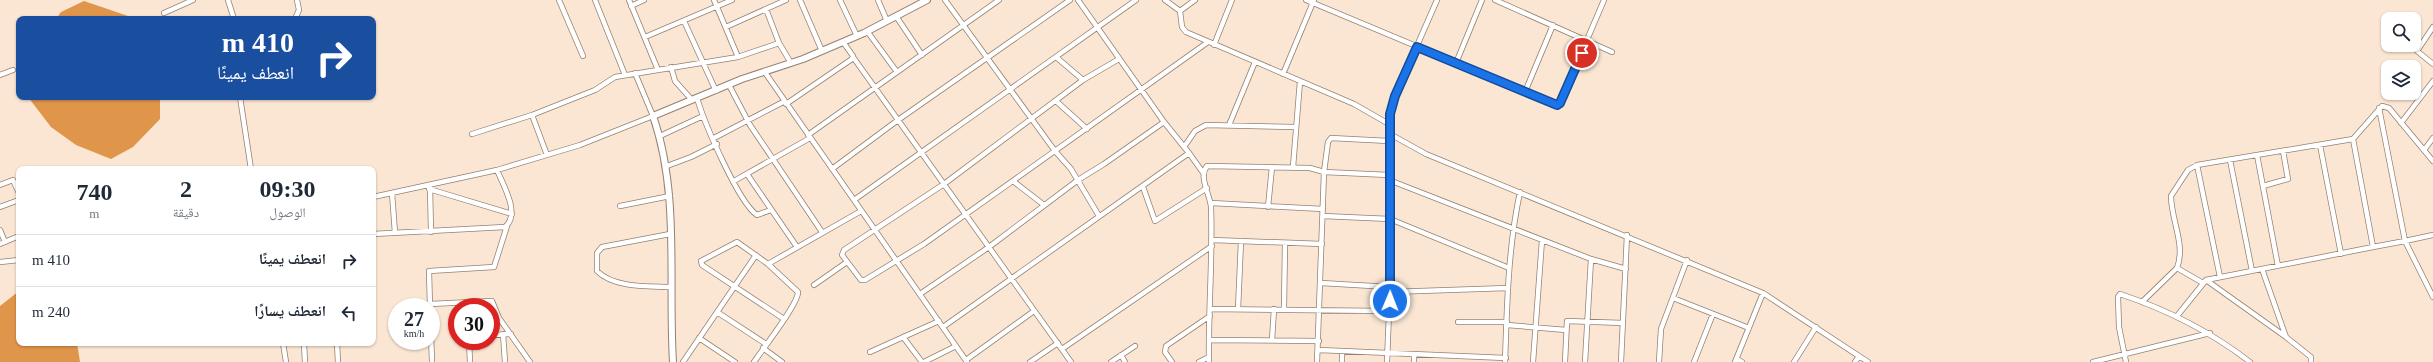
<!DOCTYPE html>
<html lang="ar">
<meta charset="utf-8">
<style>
:root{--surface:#fff;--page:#f6f6f7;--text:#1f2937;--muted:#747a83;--line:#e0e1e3}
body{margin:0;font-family:"Times New Roman","Noto Naskh Arabic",serif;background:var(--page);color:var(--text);direction:rtl;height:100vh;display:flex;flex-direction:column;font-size:15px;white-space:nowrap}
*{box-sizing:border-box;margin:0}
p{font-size:13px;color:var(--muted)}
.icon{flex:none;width:22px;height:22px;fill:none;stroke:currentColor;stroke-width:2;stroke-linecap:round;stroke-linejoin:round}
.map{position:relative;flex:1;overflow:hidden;direction:ltr}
.side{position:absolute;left:16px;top:166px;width:360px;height:180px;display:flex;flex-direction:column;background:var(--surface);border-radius:8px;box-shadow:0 1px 3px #0004;direction:rtl}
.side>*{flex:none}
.guide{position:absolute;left:16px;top:16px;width:360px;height:84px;border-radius:8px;box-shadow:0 1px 3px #0004;direction:rtl;background:#1a4fa0;color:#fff;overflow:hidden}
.buttons{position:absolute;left:2381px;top:12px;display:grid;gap:8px}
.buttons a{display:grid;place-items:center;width:40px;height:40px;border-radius:8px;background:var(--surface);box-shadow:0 1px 3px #0004;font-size:20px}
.speed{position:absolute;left:388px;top:298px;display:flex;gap:8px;font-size:20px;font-weight:700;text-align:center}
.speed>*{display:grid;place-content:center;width:52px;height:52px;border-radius:50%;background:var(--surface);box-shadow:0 1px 3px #0004;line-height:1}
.speed small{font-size:10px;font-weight:400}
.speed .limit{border:6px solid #d22;background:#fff;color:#111}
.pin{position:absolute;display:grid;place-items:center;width:34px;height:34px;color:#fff;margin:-17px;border:2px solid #fff;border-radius:50%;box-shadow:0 1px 4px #0007}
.me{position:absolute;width:44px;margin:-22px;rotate:1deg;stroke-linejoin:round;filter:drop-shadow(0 0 3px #0008)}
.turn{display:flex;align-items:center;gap:14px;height:84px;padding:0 16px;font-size:18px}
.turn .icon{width:52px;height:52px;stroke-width:2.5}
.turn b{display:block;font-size:28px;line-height:34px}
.eta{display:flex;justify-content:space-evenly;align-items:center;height:68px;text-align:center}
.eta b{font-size:24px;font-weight:700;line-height:28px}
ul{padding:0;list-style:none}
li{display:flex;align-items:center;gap:12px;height:52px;padding:0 16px;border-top:1px solid var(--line)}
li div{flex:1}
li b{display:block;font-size:15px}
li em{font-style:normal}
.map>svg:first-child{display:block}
.water{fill:#df954a}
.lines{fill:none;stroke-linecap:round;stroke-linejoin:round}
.street-casing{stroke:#948171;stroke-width:6}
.secondary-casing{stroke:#948171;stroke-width:8}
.street{stroke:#fff;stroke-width:4.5}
.secondary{stroke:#fff;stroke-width:6}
.route-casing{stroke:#114b97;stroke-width:10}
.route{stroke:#1a73e8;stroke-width:7}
</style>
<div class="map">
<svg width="2433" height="362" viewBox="0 0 2433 362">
<rect width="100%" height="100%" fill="#fae6d3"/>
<path class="water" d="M84 1 128 16 131 19H56L61 12Z
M28 97H160V119L133 147 111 159 76 145 51 127Z
M19 291V343H77L80 362H0V306Z"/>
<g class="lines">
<g class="street-casing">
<path id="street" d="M228 0 234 19
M559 0 583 56
M595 0 625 75
M629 0 658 70
M714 0 738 57
M800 0 822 51
M840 0 857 36
M878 0 887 21
M945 0 1055 151 1071 169 1099 216
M1078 0 1164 122 1189 153
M1165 0 1180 11 1182 27 1186 32 1354 104 1389 124
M1306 0 1557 105 1560 103 1604 0
M1495 0 1612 52
M631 6 644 0
M766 9 779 43 791 63
M1180 11 1195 0
M164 13 193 0
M896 16 922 55
M295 19 299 10 297 0
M684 21 716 91
M726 27 786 0
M2433 27 2417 51 2433 64
M867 31 897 72
M645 37 732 0
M1214 45 1232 0
M853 57 1071 362
M1056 57 1083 80
M1119 59 1083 80 944 184 844 250 842 255 861 280H865L924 244 1208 42
M1456 63 1482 0
M671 67 675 81 692 100
M764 71 967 362
M1283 74 1314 0
M0 75 13 70
M729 85 750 125 822 232
M1525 92 1553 25
M240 97 251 169
M697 98C704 122 738 202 757 215L771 210
M1056 101 1087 129
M786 104 852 59 853 56 843 42
M532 115 547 155
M2401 123 2433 81
M1229 125 1255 62
M472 134 532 115 595 90 615 77 738 57 779 43
M1390 134 1426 154 1763 293 1868 362
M808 135 999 0
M660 136 703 116
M714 138 785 101
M2353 139 2373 247 2405 241 2379 108
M2320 145 2341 254
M1184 147 1195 131 1206 125 1295 127
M2424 150 2433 138
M2257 155 2278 266
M2230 160 2252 271
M2197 165 2220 277
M667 166 691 157 717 144
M1293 167 1300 81
M832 169 898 120 1070 0
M747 174 797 247
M1389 180 1591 259 1626 269
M734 181 810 138
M1013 181 1044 205
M0 185 13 180 19 193
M2263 186 2288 179 2283 151
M1143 187 1155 221 1207 188
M430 188 431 232
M429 189 512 214
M392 193 395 233
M373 197 497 170 580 145 653 116 635 73
M854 200 1136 0
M1211 203 1323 209
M620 206 670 196
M0 207 19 200
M1268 207 1272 167
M1323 216 1390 219 1509 268
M0 230 5 242
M373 234 505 227C521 214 503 185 497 170
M670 234 602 247 597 253V271C614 288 647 286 670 287
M2433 235 2405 241 2433 297
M1212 240 1322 244
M0 244 19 236
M0 262 19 260
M768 264 861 211
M2177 268 2203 283
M2206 280 2286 337 2262 269
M1321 283 1390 287
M814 285 847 262
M1390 292 1508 288
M920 294 989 247 1078 180 1104 164 1164 122
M1673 298 1749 328
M2142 302 2177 268C2186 245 2171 220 2171 196L2188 170 2197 165 2353 139 2382 106 2389 108 2433 161
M430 304 492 301 499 318 530 362
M430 307 429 271 494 267 507 226
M1210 309 1389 311
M1238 309 1241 241
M1284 309 1285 243
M717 312 766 344
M2177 316 2206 280 2373 247
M1458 322H1507
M1507 325 1566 330
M943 327 1189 153 1204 174
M431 333 432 362
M503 334 505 362
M491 335 511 334
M903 337 922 362
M2286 337 2311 357V362
M699 338 735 362
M1209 340 1319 341
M1272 340 1274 309
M469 341 470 362
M283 343 286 362
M304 343 305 362
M337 343 338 362
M763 348 782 362
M1062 349 1212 246
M1319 350 1506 358
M870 352 939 321
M1121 355 1125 362
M1737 359 1742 362
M966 360 1034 311
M683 362 756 255
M754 362C762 350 799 303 798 292L768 264 737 242 701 261 702 265 784 319
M924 362 956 346
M1030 362 1058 343
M1111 362 1135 346
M1172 362 1165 352 1166 346 1210 316
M1199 362 1209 357
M1209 362C1208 310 1213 259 1211 207 1210 194 1198 177 1207 166L1310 168 1324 172 1389 175
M1317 362 1324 172 1328 142 1331 138 1389 141
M1342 362V351
M1387 362 1390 287V114L1395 96 1437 0
M1414 362V354
M1505 362C1507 305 1508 248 1520 192
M1533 362 1542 240
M1565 362 1567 321 1623 323
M1585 362 1591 259
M1621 362 1627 235
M1659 362 1661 329 1687 260
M1694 362 1713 314
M1735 362 1763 293
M1794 362 1816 327
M1855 362 1859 356
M2093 362 2210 333
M2126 362 2119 327 2118 297 2120 294C2168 310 2210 331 2250 362"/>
</g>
<g class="secondary-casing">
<path id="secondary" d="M673 362C668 280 680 194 653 116L742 79 803 59 864 33 927 0"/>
</g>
<use href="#street" class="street"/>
<use href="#secondary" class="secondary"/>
</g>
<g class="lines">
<g class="route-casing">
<path id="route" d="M1390 301V114L1395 96 1417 47 1557 105 1560 103 1582 53"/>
</g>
<use href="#route" class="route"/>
</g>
</svg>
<div class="buttons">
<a><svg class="icon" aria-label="search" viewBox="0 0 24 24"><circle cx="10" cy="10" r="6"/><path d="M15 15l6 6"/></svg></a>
<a><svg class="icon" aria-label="layers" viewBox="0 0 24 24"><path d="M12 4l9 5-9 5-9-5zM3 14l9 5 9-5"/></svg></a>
</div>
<div class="speed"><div>27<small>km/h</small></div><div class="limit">30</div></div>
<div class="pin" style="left:1582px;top:53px;background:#d93025"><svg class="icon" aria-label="arrive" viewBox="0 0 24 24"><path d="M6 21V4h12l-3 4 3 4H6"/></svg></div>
<svg class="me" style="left:1390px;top:301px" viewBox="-20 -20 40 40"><circle r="17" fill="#1a73e8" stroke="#fff" stroke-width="3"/><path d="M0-11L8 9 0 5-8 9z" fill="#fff"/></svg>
<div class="guide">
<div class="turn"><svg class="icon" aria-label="right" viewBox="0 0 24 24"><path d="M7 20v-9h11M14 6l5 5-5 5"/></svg><div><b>410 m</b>انعطف يمينًا</div></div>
</div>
<section class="side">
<div class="eta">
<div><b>09:30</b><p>الوصول</p></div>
<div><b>2</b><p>دقيقة</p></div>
<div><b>740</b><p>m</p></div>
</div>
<ul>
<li><svg class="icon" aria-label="right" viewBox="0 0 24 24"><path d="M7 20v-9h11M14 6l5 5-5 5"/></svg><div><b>انعطف يمينًا</b></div><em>410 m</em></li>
<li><svg class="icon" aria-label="left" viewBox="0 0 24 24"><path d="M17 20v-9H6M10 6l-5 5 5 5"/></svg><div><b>انعطف يسارًا</b></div><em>240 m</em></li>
</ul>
</section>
</div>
